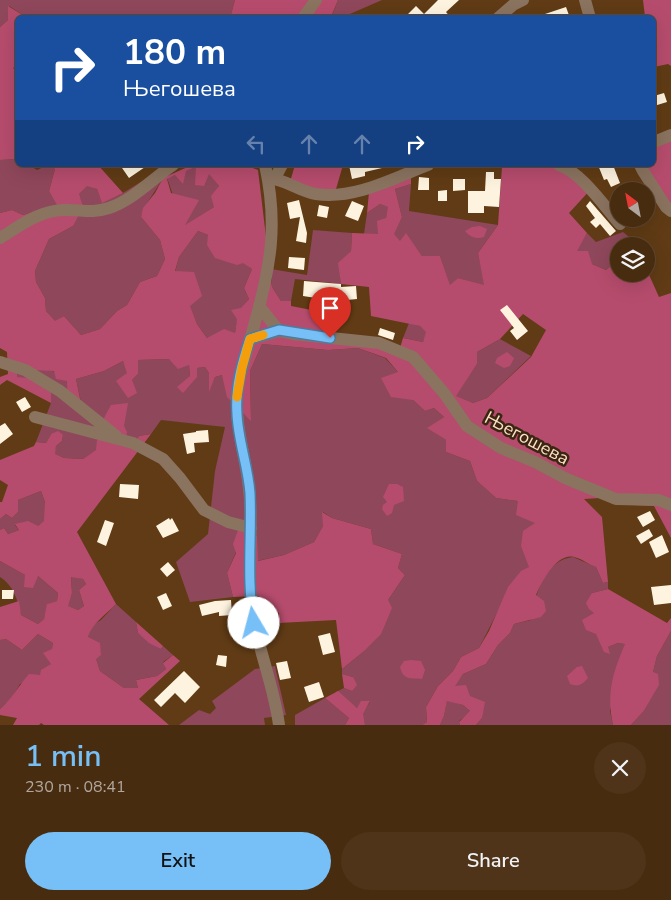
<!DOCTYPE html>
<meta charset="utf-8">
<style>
:root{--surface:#482c10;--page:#4f3419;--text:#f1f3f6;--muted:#b1a79f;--line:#604830;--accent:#77bff7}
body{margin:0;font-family:"Nunito Sans",sans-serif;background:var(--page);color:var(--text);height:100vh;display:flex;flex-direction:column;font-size:19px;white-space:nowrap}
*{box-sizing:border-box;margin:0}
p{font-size:16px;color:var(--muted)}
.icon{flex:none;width:28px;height:28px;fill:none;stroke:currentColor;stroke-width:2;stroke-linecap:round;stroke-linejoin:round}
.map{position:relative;height:725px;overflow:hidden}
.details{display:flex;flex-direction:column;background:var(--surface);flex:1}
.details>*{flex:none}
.top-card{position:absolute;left:15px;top:15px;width:641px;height:152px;border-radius:8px;box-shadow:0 5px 20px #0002,0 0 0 1px var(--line);background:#1a4fa0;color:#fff;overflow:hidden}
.needle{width:32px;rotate:328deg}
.tools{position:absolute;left:610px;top:182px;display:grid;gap:10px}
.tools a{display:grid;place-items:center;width:45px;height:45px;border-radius:50%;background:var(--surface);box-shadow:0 5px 20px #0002,0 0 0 1px var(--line);font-size:25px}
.pin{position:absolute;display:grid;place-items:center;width:42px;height:42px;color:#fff;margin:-51px -21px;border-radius:50% 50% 50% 0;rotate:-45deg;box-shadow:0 0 5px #0007}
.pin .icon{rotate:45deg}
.me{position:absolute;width:55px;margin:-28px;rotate:352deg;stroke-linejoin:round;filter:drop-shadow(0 0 4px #0008)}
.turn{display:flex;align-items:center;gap:18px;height:105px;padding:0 25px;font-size:22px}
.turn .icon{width:65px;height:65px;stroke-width:2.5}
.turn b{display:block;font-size:35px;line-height:42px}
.lanes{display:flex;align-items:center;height:48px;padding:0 25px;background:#0003;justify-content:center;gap:25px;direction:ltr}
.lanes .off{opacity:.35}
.round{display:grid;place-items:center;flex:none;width:52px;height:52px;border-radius:26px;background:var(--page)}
.summary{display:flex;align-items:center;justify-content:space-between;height:85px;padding:0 25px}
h1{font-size:30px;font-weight:600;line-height:38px;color:var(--accent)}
.primary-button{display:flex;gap:10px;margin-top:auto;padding:10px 25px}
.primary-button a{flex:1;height:58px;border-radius:30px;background:var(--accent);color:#111;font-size:20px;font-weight:600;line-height:58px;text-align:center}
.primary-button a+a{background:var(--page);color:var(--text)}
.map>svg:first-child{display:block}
.green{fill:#8f475b}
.forest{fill:#b64c6d;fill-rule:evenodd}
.building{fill:#fdf3df}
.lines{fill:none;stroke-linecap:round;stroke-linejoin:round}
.minor{stroke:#8a735f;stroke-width:12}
.route-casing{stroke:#4d7ca1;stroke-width:12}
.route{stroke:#77bff7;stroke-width:9}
.slow{stroke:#f59e0b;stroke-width:9}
.labels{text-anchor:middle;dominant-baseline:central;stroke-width:5;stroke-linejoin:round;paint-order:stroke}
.street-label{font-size:18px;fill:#fee1c8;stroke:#3b2611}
</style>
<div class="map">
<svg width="671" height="725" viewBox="0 0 671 725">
<rect width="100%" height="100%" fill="#603b15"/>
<path class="green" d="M0 0H235L230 18 26 17 9 6 8 20 0 27Z
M338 0H382L343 17 331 18Z
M17 159 18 165H29L37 170 48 165 55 169 49 191 58 205 23 215 12 210 0 213V160Z
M196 167 209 173 219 186 214 207 184 226 167 178Z
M152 175 163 178C156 191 145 203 141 217L160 240 165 259 157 276 140 282 127 305 117 311 100 329 81 335 64 316 55 322 46 311 45 298 36 282 35 271 49 239 73 226 79 194 87 185 97 189 102 202 123 193Z
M411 184 409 211 498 225 478 253 485 286 458 278 450 286 440 256H422L406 234 400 242 393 234 402 217 395 189Z
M380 204 389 207 386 218 378 234H364L367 213Z
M313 230 352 233 351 251 339 263 341 284 295 279 291 301H281L272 287 271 269 307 275Z
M198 231 208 235 252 269 244 288 249 299C239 310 237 319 235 333L207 338 197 324 175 272 179 257Z
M623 232 634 241 636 246H619V259L606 270 592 264 576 251 587 233 596 242Z
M409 323 420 326 427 332 423 342 403 338Z
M500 339 531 356 487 398 473 403 455 396 477 364V352Z
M262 344 328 350 358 348 385 358 398 372 413 400 425 411 434 408 444 417 428 428 446 440V452L470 461 477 481 496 498 518 501 536 523 529 567 498 611 479 648 461 657 453 671 438 686 426 707 427 722 422 725H365L362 714 370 702 357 708 336 692 344 688 352 691 353 677 342 674V669L363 652 388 600 405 575 398 568 402 554 373 544 371 529 332 518 323 512V526L314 542 284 555 257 561V536L236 552 227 573 233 597 190 602 176 562 208 534 215 471 225 427 161 420 151 434 139 436 137 441 97 450 83 459 64 458 54 454 56 446 62 441 63 435 51 434 46 443 36 442 51 403V389L17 377V367C28 369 40 368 52 371 65 373 74 392 81 402L76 379 104 371 123 361 132 380 138 374V360L169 359 189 365 190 376 183 393 196 368 205 367 209 373V390L215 377 222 375 251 420 250 371Z
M41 491 45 502V521L38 526 15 525 19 530 8 534 4 528 0 530V519L6 514 12 518 18 512V500Z
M573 557 596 567 603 583 608 582V589L592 593 596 634 608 647 618 643 626 644 610 711 613 725H476L482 718 470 696 454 686 463 674 486 664 498 645 510 633 514 624 531 620C535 596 544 560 573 557Z
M0 561 25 575 38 576 58 593 57 601 48 604 44 619 38 624 21 615C18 600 13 585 0 577Z
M71 576 83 579 86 584 79 590 84 606 78 610 67 606 72 593Z
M116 604 136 622 138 633 161 649 163 646 173 655 163 662 166 669 157 676 136 680 138 688H124L100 671 88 637 91 626 101 620Z
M671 631V725H631L643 712 657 656Z
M38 634 53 643 51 664 40 675 20 684 12 698 0 709V640L6 639 22 650Z
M275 666 286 715 264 718 265 725H179L199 710 210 714 216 708 212 701 255 669Z
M325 698 349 718 345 725H295V715Z
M447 700 463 705 471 712 459 721 460 725H440L444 716Z"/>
<path class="forest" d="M235 0H338L331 17 230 18Z
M643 0H671V66L668 64 654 67V18L645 17Z
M8 6 26 17 18 18 17 66 13 68 18 73 17 159 0 160V27L8 20Z
M671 132V209L638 165H654V139Z
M48 165H98L123 193 102 203 97 189 87 186 79 194 83 207 73 226 49 239 35 271 36 282 45 298 46 311 55 321 64 316 81 335 100 329 117 311 127 305 140 282 157 276 165 259 160 240 141 217 143 208 155 193 163 178 192 165H245L258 170 272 287 281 301H291V306L322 312 324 333 400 348 403 338 423 342 426 332 420 326 371 316 369 287 341 284 338 263 351 251 352 233 378 234 377 221 386 218 388 207 380 204 367 213 369 192 411 176V184L395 189 402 217 394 234 400 241 406 233 422 256H440L450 285 458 278 484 285 478 253 498 225 502 167 506 165H565L592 188 569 213 587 233 577 251H588L592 264 606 270 619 259V274H646V268L659 297 671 293V538L654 506 613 504 600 498 584 499 602 517 608 582 603 583 596 567C589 565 581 558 574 557 556 553 542 582 536 595L544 601 546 611 541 617 514 624 510 633 498 645 486 664 463 674 455 686 466 685 470 696 485 702 482 718 476 725H460L459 722 470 711 463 705 447 701 444 716 440 725H422L427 722 426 707 438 686 453 671 461 657 479 648 489 631 508 587 521 571 529 567 521 546 523 531 535 523 516 515 518 501 496 498 477 481 470 461 446 452V440L427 428 444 417 434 408 425 411 413 400 391 397 381 378 398 372 386 358 358 348 328 350 262 344 250 371 251 421 227 397 222 375 215 377 209 392V373L205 367 197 368V377L183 393 177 387 190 376 189 365 178 369 169 359 138 360V374L132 380 137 393 128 398 116 381 127 373 123 361 104 371 76 379 81 403 68 400 67 381 56 379 54 371 30 370 17 367V377L29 378 51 389V403L7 380 0 385V377L8 374 7 352 0 348V213L12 210 23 215 57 205 49 191 55 169ZM196 167 195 185 204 186 209 174 219 186 211 196 214 207 185 225 199 200 171 193 167 179 175 175 183 184 186 171ZM198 231 208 235 207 245 215 258 237 265 243 263 252 269 244 288 249 299 241 308 231 310 237 319 235 333 224 329 207 338 197 324 190 306 202 296 194 272 175 271 179 257ZM523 314 546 330 531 357 487 398 473 403 456 396 477 364V352L500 339Z
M295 165H343L336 189 317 192 290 182Z
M480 226 487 229 484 237C476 239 471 238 465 231L472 227Z
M507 352 514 358 510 366 504 368 495 363 497 358Z
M128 403 124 426 127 432 126 437 136 441 139 436 151 434 77 532 116 604C106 615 92 623 88 637L100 643 101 655 96 659 100 671 124 688H138L136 680 157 676 166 669 163 663 173 655 180 661 139 699 169 725H44L41 723 39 725H13L17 718 0 715V709C12 699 19 685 29 674L40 675 41 670 51 664 43 653 52 649 53 643 38 634 22 650 6 639 0 640V607L19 601 21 615 38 624 44 619 47 604 57 601 58 593 38 576 33 588 24 587 25 575 0 561V530L4 528 8 534 19 530 15 524 28 521 38 526 44 521 45 502 41 491 18 500V512L12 518 6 514 0 519V502H2L8 485 0 480V460L34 446 36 442 46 443 51 434 58 431 63 435 62 441 56 446 55 454 64 458 83 459 96 450 97 440H109L104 418 111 405ZM71 577 83 579 86 584 79 590 84 606 78 610 68 606 72 593Z
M389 484H397L403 487 404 501 394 505 392 513 387 516 382 509 383 505 387 502 383 497Z
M322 512 332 518 371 529 373 544 402 554 398 568 405 575 388 600 392 608 381 634 363 652 342 669 336 620 278 623 279 613 264 607 259 596 233 597 227 573 236 553 233 544 238 530 257 536 258 561 284 555 314 542 323 526Z
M608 589 667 623 671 618V631L657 656 653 672 658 674 659 685 643 712 631 725H613C606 693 613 672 625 644L618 643 608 647 610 654 604 652 596 634 586 630 582 620 594 613 589 609 586 603 592 593Z
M136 622 163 646 161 649 149 643 138 633Z
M411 660 421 661 425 670 422 679C410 678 403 680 400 667L404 661Z
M582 666 588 678C582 685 578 687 570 684L567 676 577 667Z
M342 674 353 677 357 685 352 691 344 688Z
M338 691 357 708 361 701H370L363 714 365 725H345L349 718 325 698Z"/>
<path class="building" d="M438 0H459L446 12 451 18H404L416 6 424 14Z
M566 7 570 18H539V16Z
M664 93 667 102 654 106V96Z
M120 165H148L129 178Z
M349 165H381L382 168 365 172V176L352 179Z
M598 165H613L620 183 611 187 607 179 604 180Z
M486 172H494V179H501L499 207 484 206V213H468V191H485Z
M419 177 429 178V190H418Z
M453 179H465V190L453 191Z
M447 190V201H438V191Z
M299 200 307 233 306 243 296 241 300 217 290 219 287 203Z
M352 201 364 206 358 221 345 216Z
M590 201 616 231 610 236 600 224 596 228 590 222 595 218 586 206Z
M319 205 329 207 327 218 317 216Z
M289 257 305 258 304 270 288 268Z
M304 281 341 284V287L356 286 357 299 347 300V297L317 296 316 298 303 296Z
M507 305 528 331 517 340 510 331 514 328 500 310Z
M380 328 395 333 393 340 378 335Z
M25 397 31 407 22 412 16 402Z
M5 423 13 434 0 444V426Z
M208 430 209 442 194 443 195 452 187 454 183 434 196 432V431Z
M120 484 139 485 138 499 119 497Z
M650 511 655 520 643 527 637 517Z
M169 518 170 520 172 518 179 531 163 538 156 526Z
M105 520 114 523 106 546 97 542Z
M649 529 653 536 641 544 636 536Z
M662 535 669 552 656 558 649 542Z
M168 562 175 570 167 577 160 569Z
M671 585V603L654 605 651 587Z
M2 590H14L13 599H2Z
M166 593 172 606 163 610 157 597Z
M231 600 232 615 219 616V612L202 616 199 605 215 601Z
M330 633 335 652 323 655 318 636Z
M218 655 227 656 226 667 216 665Z
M287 661 291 678 280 680 276 663Z
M184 671 200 687 185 703 175 693 161 707 154 700Z
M319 682 324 697 309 702 304 687Z"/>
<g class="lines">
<path class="minor" d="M585 0 590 18
M303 18 316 0
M498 18 513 5 523 0
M654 142 671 135
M265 165C278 223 271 265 255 322 249 346 239 370 237 396 235 427 246 458 249 489 254 529 246 570 252 611 258 649 274 686 279 725
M559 165C581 172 605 207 620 224
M640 165 643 171 666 207 671 211
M268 178C285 179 299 191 316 194 354 200 394 178 428 165
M275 178 282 165
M0 238C20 226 38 211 63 210 80 209 91 214 109 208 133 200 152 179 173 165
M259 306 279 331
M250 339 279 331 293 334 379 343 413 357 444 393 467 426 501 448 535 462 567 479 616 499 659 500 671 505
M0 362 25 370 60 391 116 436
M35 417 133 443 163 459 180 478 204 510 228 522 251 528"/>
</g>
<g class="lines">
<g class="route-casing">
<path id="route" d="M254 623C246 580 252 536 250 493 248 466 238 440 237 414 235 388 242 363 250 339L279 330 330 338"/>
</g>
<use href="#route" class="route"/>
<path class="slow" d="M237 397 242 368 250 339 263 335"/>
</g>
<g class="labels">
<g class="street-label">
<text transform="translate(527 438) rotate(28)">Његошева</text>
</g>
</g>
</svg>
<div class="tools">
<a><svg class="needle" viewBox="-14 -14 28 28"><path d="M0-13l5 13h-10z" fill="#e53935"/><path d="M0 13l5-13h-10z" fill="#b1a79f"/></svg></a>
<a><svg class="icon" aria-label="layers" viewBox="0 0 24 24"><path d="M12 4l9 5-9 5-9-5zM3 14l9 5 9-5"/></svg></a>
</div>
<div class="pin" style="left:330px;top:338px;background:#d93025"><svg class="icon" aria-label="arrive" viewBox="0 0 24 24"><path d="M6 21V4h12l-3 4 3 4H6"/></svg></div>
<svg class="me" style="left:254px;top:623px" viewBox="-20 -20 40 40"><circle r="19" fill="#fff"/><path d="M0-13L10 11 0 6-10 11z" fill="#77bff7"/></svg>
<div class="top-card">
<div class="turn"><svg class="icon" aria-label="right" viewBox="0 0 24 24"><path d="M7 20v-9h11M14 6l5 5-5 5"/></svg><div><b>180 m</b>Његошева</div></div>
<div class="lanes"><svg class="icon off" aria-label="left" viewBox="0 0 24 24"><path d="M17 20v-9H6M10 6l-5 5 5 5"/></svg><svg class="icon off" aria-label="ahead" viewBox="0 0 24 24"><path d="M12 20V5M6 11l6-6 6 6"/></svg><svg class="icon off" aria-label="ahead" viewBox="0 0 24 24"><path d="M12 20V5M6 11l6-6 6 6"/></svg><svg class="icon" aria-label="right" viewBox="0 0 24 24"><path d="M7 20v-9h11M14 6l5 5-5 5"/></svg></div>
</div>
</div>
<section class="details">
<div class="summary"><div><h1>1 min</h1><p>230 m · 08:41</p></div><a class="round"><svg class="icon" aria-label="close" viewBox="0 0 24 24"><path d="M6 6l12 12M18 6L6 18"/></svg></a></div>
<div class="primary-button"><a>Exit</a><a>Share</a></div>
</section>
